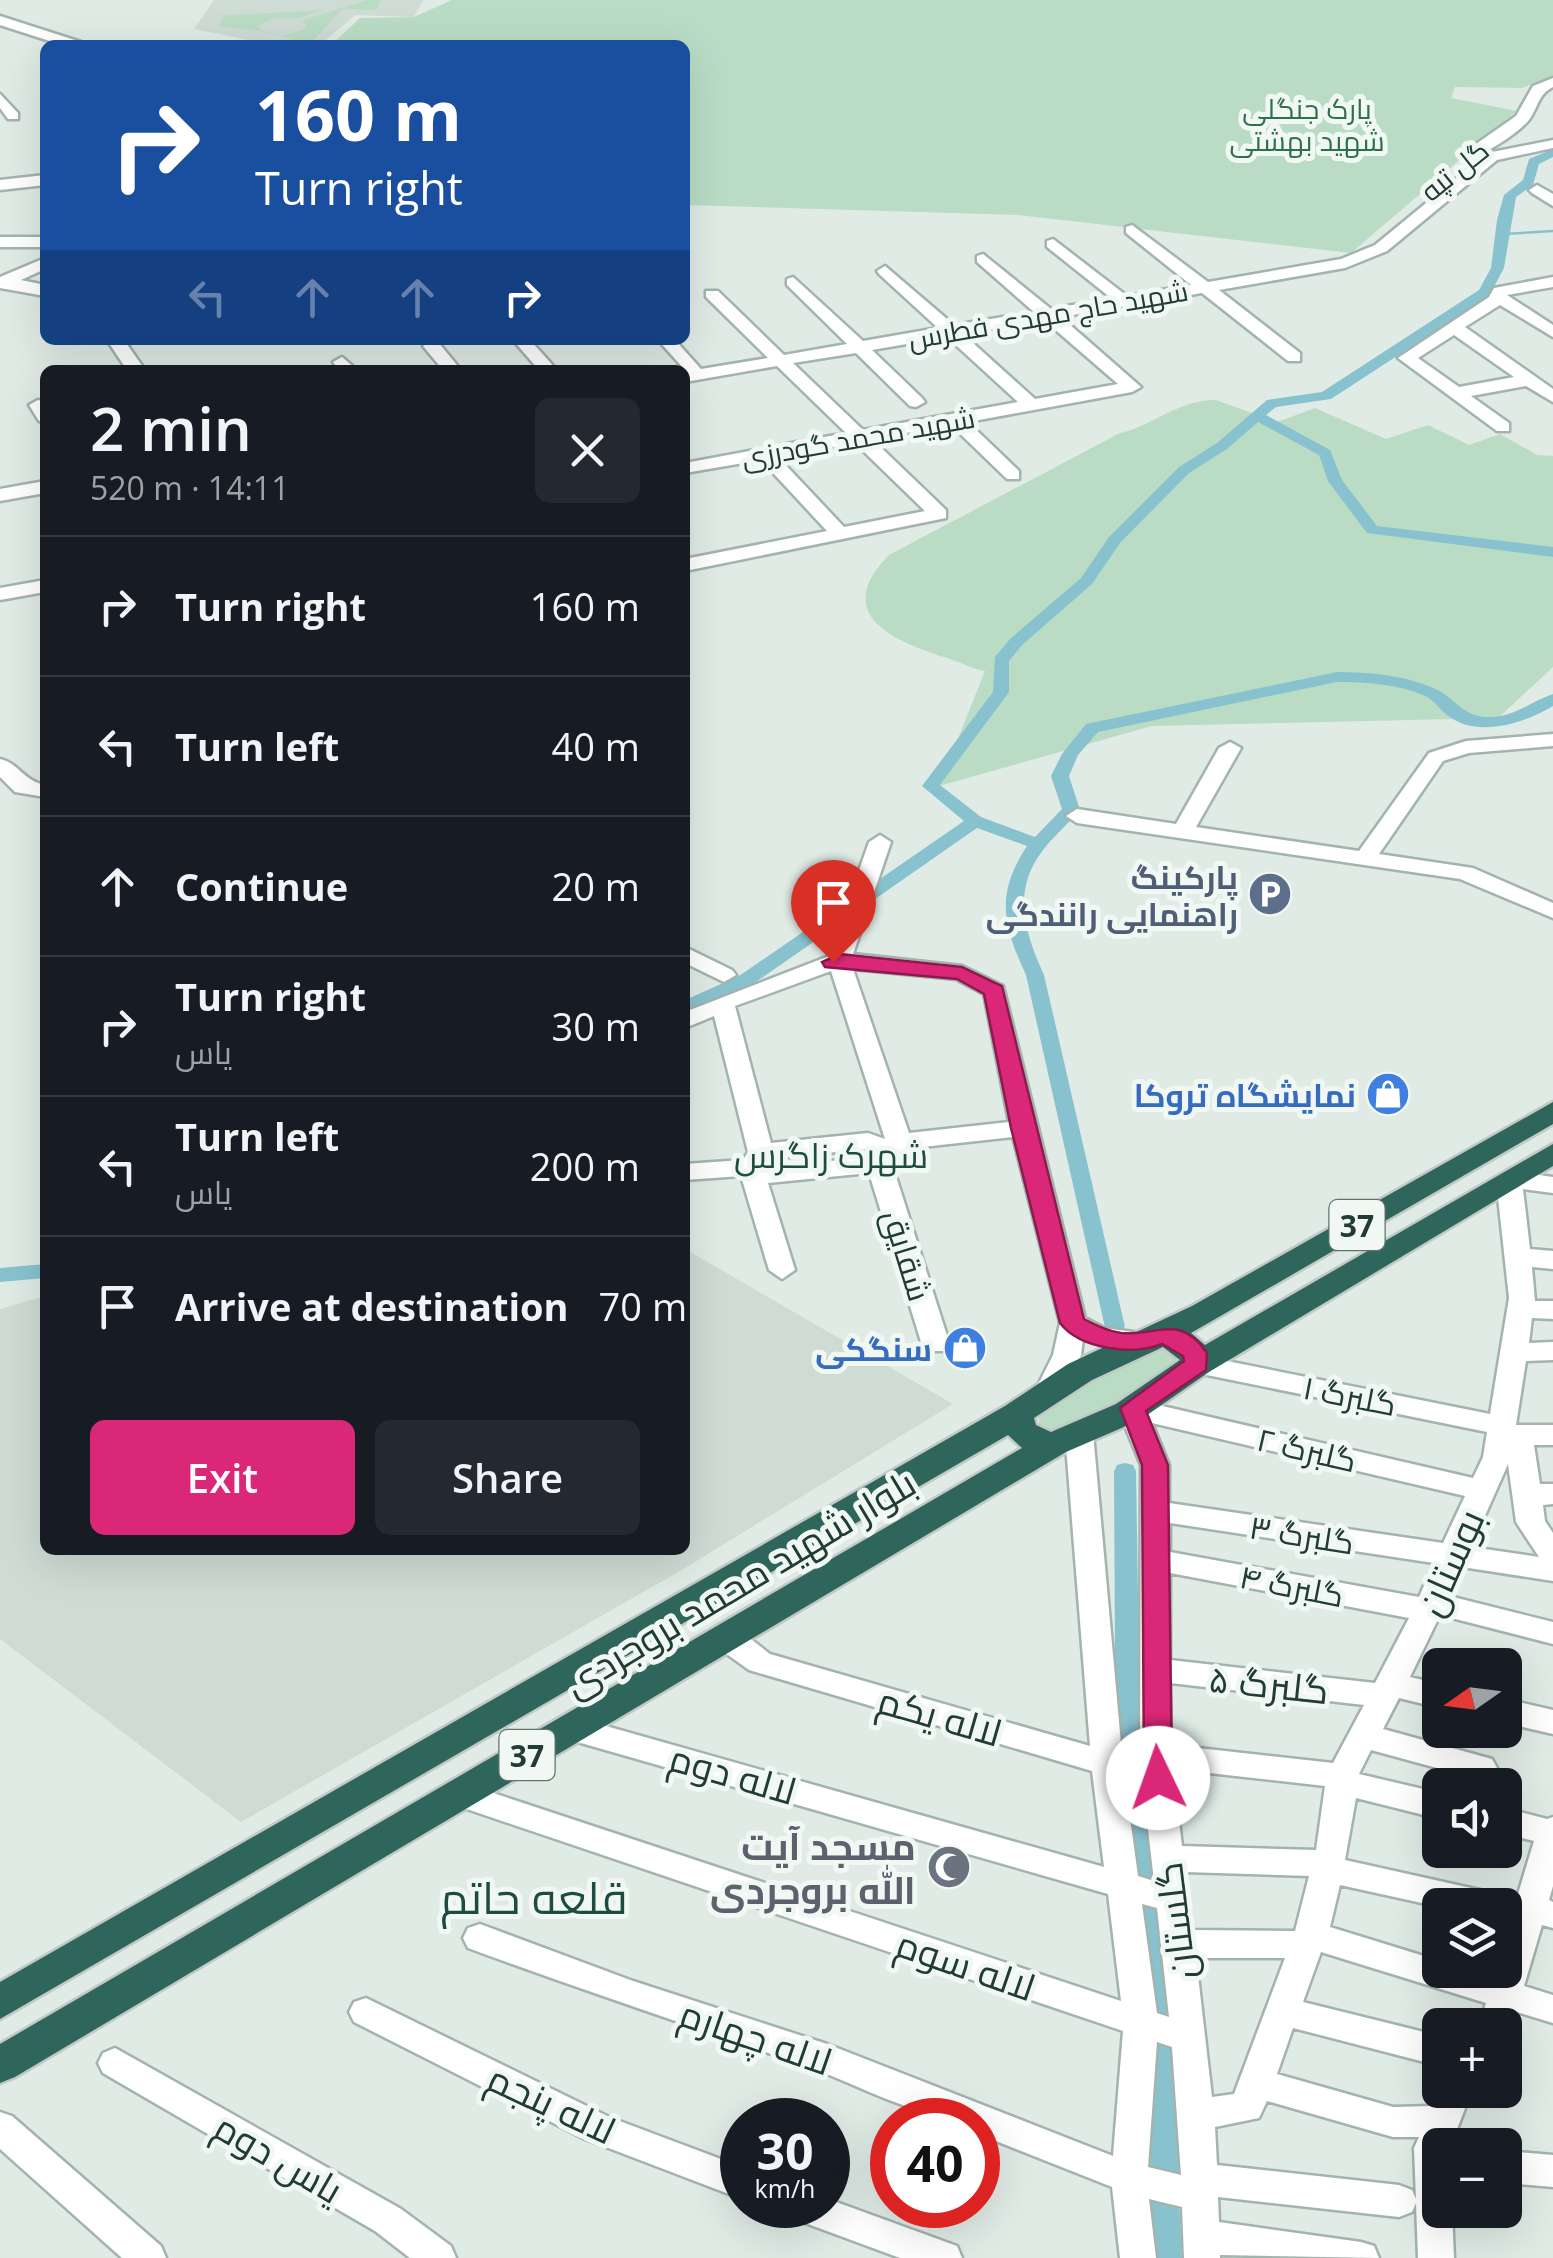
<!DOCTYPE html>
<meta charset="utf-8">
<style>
:root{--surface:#171b24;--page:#242831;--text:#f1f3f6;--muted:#9ea1a6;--line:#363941;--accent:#db2777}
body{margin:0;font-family:"Open Sans",Cairo,sans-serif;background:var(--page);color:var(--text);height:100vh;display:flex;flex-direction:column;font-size:38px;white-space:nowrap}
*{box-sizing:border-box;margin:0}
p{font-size:32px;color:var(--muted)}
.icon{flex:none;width:55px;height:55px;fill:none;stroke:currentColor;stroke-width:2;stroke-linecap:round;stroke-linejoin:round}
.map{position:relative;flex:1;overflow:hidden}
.details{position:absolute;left:40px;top:365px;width:650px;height:1190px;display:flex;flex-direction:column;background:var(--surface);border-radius:15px;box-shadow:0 10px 40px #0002}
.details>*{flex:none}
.top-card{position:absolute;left:40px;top:40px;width:650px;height:305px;border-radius:15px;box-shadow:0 10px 40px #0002;background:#1a4fa0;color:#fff;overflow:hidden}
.needle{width:65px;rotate:256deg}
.controls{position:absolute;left:1422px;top:1648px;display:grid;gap:20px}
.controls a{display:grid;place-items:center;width:100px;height:100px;border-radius:15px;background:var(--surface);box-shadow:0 10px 40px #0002;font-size:50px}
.speed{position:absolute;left:720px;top:2098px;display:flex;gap:20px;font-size:50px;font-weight:700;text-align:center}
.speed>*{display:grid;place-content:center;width:130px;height:130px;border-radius:50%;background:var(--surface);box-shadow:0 10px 40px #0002;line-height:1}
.speed small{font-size:25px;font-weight:400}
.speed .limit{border:15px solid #d22;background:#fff;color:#111}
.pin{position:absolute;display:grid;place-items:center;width:85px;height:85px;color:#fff;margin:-102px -42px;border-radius:50% 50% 50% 0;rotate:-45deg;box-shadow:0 0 10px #0007}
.pin .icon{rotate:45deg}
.me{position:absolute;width:110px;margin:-55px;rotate:357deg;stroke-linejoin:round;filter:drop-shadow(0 0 8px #0008)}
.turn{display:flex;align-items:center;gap:35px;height:210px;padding:0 50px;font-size:45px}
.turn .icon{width:130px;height:130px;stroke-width:2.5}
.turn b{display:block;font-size:70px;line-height:85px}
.lanes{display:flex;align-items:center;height:95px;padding:0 50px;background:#0003;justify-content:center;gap:50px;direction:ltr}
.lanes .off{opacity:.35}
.round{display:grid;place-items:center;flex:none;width:105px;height:105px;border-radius:15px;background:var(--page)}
.headline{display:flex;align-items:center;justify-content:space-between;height:170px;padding:0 50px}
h1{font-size:60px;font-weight:600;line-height:75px}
.button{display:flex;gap:20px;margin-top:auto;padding:20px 50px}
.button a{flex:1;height:115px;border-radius:15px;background:var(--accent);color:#fff;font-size:40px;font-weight:600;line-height:115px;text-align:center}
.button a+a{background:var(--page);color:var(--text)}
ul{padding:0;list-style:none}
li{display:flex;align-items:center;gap:30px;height:140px;padding:0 50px;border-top:2px solid var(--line)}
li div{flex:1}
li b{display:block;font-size:38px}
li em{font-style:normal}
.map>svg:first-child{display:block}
.built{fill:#cfdbd5}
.green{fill:#badcc4}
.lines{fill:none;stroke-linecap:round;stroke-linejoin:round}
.stream{stroke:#89c2cf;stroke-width:2.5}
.canal{fill:#89c2cf;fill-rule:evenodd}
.minor-casing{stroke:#a3b3ad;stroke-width:5}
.highway-casing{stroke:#c1c8c6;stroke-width:5}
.minor{fill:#fff;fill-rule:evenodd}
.highway{fill:#2e665c;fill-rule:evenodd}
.route{fill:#db2777;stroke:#8e194d;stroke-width:2.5}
.labels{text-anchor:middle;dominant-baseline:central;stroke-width:10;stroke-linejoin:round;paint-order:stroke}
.far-park-label{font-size:28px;fill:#2d7149;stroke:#f1f8f4}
.far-street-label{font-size:28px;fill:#213b35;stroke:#f1f8f4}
.shield{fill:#f1f8f4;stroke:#5f746e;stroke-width:2.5}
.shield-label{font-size:30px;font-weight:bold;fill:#213b35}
.service-label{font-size:32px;font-weight:bold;fill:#4e5e75;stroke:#f1f8f4;text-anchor:end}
.shop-label{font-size:32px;font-weight:bold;fill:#366cbe;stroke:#f1f8f4;text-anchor:end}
.street-label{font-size:32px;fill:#213b35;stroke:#f1f8f4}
.neighbourhood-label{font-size:35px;fill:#1e4c42;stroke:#f1f8f4}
.near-street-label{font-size:38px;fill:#213b35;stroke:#f1f8f4}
.near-worship-label{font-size:38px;font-weight:bold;fill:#5b616d;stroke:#f1f8f4;text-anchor:end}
.near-quarter-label{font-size:45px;fill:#1e4c42;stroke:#f1f8f4}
</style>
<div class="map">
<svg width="1553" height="2258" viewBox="0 0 1553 2258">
<rect width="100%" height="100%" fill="#e0ebe6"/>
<path class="built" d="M214 0H423L414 17 355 15 320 45H274L194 29Z
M685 1249 953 1404 680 1571 241 1822 0 1639V1309L45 1296V1550H685Z"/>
<path class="green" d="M368 0H381L376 10 343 9 309 45 291 44 292 40C271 29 240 30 218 26L224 17 217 16 323 10 299 18 272 19 257 26C268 39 292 36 307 28L304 20Z
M452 0H1553V76L1522 88 1455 87 1451 98 1517 111 1351 253 1018 215 685 205V45H331L360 18 414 17Z
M1216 400 1277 422 1315 408 1386 439 1428 425 1469 445 1500 434 1537 455 1553 456V667L1498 718 1152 726 939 786 985 671C972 669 960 662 947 658 894 641 830 615 889 555L1118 434C1152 426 1180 399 1216 400Z
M1156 1349 1168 1351 1177 1360C1163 1392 1086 1418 1055 1433L1039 1424V1414L1063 1392Z"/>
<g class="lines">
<path class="stream" d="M1504 234 1553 231"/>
<path class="canal" d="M1553 149V157L1539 164 1533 185 1516 197 1504 268 1489 296 1331 399 1276 407 1266 415 1330 450 1342 480 1377 526 1553 547V557L1367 533 1328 481 1319 455 1258 422 1227 449 1189 473 1120 543 1092 584 1022 645 1009 661V692L940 785 981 817 1035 837 1062 809 1051 776 1062 754 1086 724 1337 672C1369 672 1402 675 1431 687 1458 697 1460 719 1494 717 1517 715 1532 701 1553 694V706C1525 723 1477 739 1447 715 1438 708 1435 700 1423 695 1396 684 1366 682 1337 682L1098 732 1078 755 1069 776 1080 810C1068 824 1054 836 1043 850 1011 891 1025 933 1044 975L1125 1327 1114 1334 1106 1332 1026 975C1003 925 995 895 1027 846L977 828 753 984 685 1013V1000L739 976 964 821 922 786 993 692 995 657 1010 639 1081 578 1109 537 1179 467 1217 443 1267 400 1322 392 1479 290 1491 268 1497 220 1504 195 1523 180 1529 159Z
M45 1264V1278L0 1282V1268Z
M1125 1463 1133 1465 1136 1471 1139 1657 1150 1760 1146 1767 1137 1770 1128 1767 1124 1760 1115 1657 1114 1471 1117 1465Z
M1138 1774 1147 1777 1151 1784 1160 1879 1156 1886 1147 1889 1138 1886 1134 1879 1125 1784 1129 1777Z
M1151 1895 1160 1898 1164 1906 1174 2019 1170 2027 1162 2030 1171 2033 1175 2041 1179 2172 1175 2181 1165 2185 1155 2181 1151 2172 1147 2041 1151 2033 1159 2030 1150 2027 1146 2019 1138 1906 1142 1898Z
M1165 2187 1175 2191 1179 2200 1182 2258H1152L1151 2200 1155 2191Z"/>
<g class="minor-casing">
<path id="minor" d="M0 16 81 42 83 45H62L0 25Z
M1553 78V87C1538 94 1538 108 1529 120 1518 133 1482 158 1466 157V151L1516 116 1533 86Z
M0 94 18 113V119H8L0 108Z
M1553 140V148L1497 160 1387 251 1345 268 1219 290 1300 353V361H1288L1202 293 1061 317 1141 387 1132 392 968 422 1019 471V479H1007L951 425 872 439 946 510V518L685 571V559L827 531 761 460 685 473V463L846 433 777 366 685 382V370L658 340H675L701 369 768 358 706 297V291H718L784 355 847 344 787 285V279L793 277 863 341 938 328 879 274 877 271 885 266 954 325 1034 312 977 262V256L983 254 1051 309 1111 298 1047 247V241L1053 239 1127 296 1191 285 1126 233V227L1132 225 1208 282 1341 259 1375 245 1487 153ZM1044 320 1118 384 1035 399 963 334ZM947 337 1018 402 863 430 793 363 856 353 910 406 916 407 925 402 922 398 872 350ZM855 443 925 511 844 527 778 457Z
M45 175V185L0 190V180Z
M1537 185 1553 194V206L1532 193 1529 190Z
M0 237H45V247H0Z
M45 258V269L21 280 45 285V296L0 288V277Z
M1553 277V287L1507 295 1553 325V337L1500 305 1465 327 1553 389V402L1526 386 1471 396 1509 423V431H1497L1398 358 1489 297 1494 288ZM1454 335 1514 377 1459 387 1418 358Z
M107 340H124L145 370H127Z
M513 340H530L557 370H539Z
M432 341 438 342 461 370H443L423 346Z
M342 357 357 370H339L333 362Z
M38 400 45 402V422L39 421 29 405Z
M45 481V493L0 501V489Z
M45 580V592L0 600V588Z
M1553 734V746L1469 753 1443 761 1379 854 1473 868 1553 903V918L1460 879 1077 823 1066 816 1077 809 1176 824 1219 748 1230 742 1241 748 1196 827 1359 851 1429 753 1466 741Z
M0 759C19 763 22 780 45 785V797L15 792 0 777Z
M880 835 891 842 853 954 962 966 1003 986 1085 1318 1104 1328 1156 1335 1160 1341 1156 1347 1146 1350 1083 1339 1081 1355 1058 1400H1038L1034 1393 1053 1355 1060 1323 1013 1137 904 1149 896 1153 892 1164 950 1345 946 1351H926L922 1345 869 1173 768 1183 795 1270 782 1279 769 1270 741 1176 685 1180V1164L743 1160 748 1152 714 1016 685 1028V1012L829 956 869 842ZM853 969 956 979 984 994 1009 1122 909 1133ZM831 971 885 1139 868 1133 771 1143 735 1006ZM865 1149 871 1151 869 1157 773 1167 766 1164 769 1159Z
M685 947 732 970 736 975 724 982 685 963Z
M1509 1171 1553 1177V1193L1523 1189 1530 1249 1553 1251V1269L1532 1267 1535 1301H1553V1319L1532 1318 1529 1343 1553 1342V1360L1526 1361 1516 1425H1553V1445H1534L1540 1484H1553V1504L1543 1505 1545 1521 1553 1533V1581L1462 1567 1449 1596 1553 1622V1644L1440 1615 1410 1677 1440 1684V1708L1399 1698 1383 1729 1492 1759 1497 1768 1492 1777 1481 1780 1371 1750 1359 1774 1440 1793V1819L1356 1798 1345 1860 1489 1892 1501 1896 1505 1905 1440 1907 1340 1885 1330 1927 1440 1961V1970H1471L1493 1977 1495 1970H1505V1937L1534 1841 1505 1834V1808L1547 1819 1553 1817V1886L1549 1900 1553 1902V1928L1542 1925 1524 1986 1553 1995V2023L1517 2012 1505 2036V2025H1479L1486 2003 1321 1952 1303 2002 1440 2036V2066L1293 2028 1277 2074 1393 2107 1431 2106 1440 2085V2090H1472L1451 2145H1440V2210H1452L1454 2258H1418L1416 2203 1412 2212 1399 2217 1218 2197 1219 2222 1361 2242 1374 2246 1379 2258 1220 2255V2258H1184L1182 2207 1149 2199 1156 2258H1120L1112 2187 978 2134V2120C916 2120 861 2085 803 2065 691 2026 579 1989 468 1948L463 1938 468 1928 480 1924 633 1981 827 2044 1113 2156 1123 2031 449 1803 444 1794 449 1785 460 1782 1121 2001 1108 1894 574 1741 563 1737 558 1729 563 1721 574 1717 1104 1867 1092 1771 749 1670 717 1647 713 1639 717 1631C738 1625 754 1642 770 1654L1090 1746 1065 1433 1069 1426H1089L1093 1433 1122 1755 1140 1761 1141 1465 1118 1409 1122 1402 1132 1399 1473 1478 1483 1457 1487 1432 1197 1373 1187 1371 1183 1364 1187 1357 1197 1355 1490 1414 1509 1298 1496 1179ZM1152 1423 1465 1496 1443 1543 1169 1503V1465ZM1508 1464 1516 1522 1539 1557 1471 1547ZM1170 1523 1434 1563 1419 1597 1170 1552ZM1170 1573 1409 1618 1375 1683 1170 1660ZM1170 1683 1364 1705 1333 1763 1171 1745ZM1173 1769 1325 1786 1316 1850 1182 1846ZM1125 1781 1143 1786 1154 1881 1138 1876ZM1185 1872 1309 1876 1295 1931 1192 1930ZM1142 1904 1157 1908 1169 2017 1157 2013ZM1196 1958H1285L1234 2094 1212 2097ZM1157 2042 1172 2047 1181 2175 1148 2167ZM1267 2101 1393 2137H1419L1414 2148 1416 2199 1412 2190 1399 2185 1217 2165 1215 2127 1259 2118Z
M1505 1699 1553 1710V1734L1505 1723Z
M366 1998 609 2117 742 2167V2199L585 2139 354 2022 349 2012 354 2002Z
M115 2048 401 2209 451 2246 456 2258H410L375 2231 103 2073 98 2063 103 2053Z
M0 2112 12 2116 161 2246 166 2258H122L0 2149Z
M1505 2151 1553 2155V2187L1505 2183Z
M828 2199 957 2246 962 2258H900L786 2216 781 2205H828Z"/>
</g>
<g class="highway-casing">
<path id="highway" d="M1553 1102V1124L1191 1333 1205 1345 1553 1144V1166L1209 1372 1140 1420 1066 1452 15 2077 0 2083V2044L1022 1448 1008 1435 0 2019V1982L1005 1406 1068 1364 1192 1306ZM1163 1347 1180 1360 1116 1404 1051 1432 1036 1425 1034 1418 1092 1380Z"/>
</g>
<use href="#minor" class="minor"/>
<use href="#highway" class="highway"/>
</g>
<path class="route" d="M840 954 962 967 1002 986 1084 1319C1096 1325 1107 1331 1121 1333 1156 1337 1179 1312 1207 1353L1206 1370 1146 1411 1168 1465 1172 1778 1168 1786 1158 1789 1148 1786 1144 1778 1142 1465 1120 1408 1184 1361 1183 1356 1162 1344C1133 1356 1080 1349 1060 1323L1011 1128 984 994 957 979 825 967 822 962Z"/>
<defs>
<g id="parking-disc" transform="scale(2.25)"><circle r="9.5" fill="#5c6f8a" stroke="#f1f8f4"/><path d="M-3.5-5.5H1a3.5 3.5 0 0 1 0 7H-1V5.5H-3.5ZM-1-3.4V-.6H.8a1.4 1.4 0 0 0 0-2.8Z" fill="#fff"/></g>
<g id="shop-disc" transform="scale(2.25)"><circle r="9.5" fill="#3f7fe0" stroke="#f1f8f4"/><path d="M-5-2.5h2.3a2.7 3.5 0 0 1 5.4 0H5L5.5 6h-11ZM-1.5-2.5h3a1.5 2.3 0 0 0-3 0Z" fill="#fff"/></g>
<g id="mosque-disc" transform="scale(2.25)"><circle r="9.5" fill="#6b7280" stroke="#f1f8f4"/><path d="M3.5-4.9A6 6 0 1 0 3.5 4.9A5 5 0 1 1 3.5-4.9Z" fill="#fff"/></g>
</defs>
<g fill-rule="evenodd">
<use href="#parking-disc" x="1270" y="894"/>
<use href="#shop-disc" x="1388" y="1094"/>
<use href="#shop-disc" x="965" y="1348"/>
<use href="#mosque-disc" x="949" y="1867"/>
</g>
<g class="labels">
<g class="far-park-label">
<text x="1307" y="108">پارک جنگلی<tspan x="1307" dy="32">شهید بهشتی</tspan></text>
</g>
<g class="far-street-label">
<text transform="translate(1454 170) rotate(-39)">گل تپه</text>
<text transform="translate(1048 314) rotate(-10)">شهید حاج مهدی فطرس</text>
<text transform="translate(858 437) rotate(-10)">شهید محمد گودرزی</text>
</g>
<g class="shield">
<rect x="1329.5" y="1200" width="55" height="50" rx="8"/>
<rect x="499.5" y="1730" width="55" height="50" rx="8"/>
</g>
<g class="shield-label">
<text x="1357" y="1225">37</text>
<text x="527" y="1755">37</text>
</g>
<g class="service-label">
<text x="1238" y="876">پارکینگ<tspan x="1238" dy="37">راهنمایی رانندگی</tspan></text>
</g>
<g class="shop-label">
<text x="1356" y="1094">نمایشگاه تروکا</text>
<text x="932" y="1348">سنگکی</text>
</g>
<g class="street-label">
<text transform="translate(908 1255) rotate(73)">شقایق</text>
<text transform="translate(1350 1395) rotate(11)">گلبرگ ۱</text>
<text transform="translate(1307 1449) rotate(13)">گلبرگ ۲</text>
<text transform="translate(1302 1534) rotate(9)">گلبرگ ۳</text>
<text transform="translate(1292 1585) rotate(11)">گلبرگ ۴</text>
</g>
<g class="neighbourhood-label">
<text x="831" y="1154">شهرک زاگرس</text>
</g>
<g class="near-street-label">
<text transform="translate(1449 1562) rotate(-66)">بوستان</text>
<text transform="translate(739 1582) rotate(-31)">بلوار شهید محمد بروجردی</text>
<text transform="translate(1269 1683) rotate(6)">گلبرگ ۵</text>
<text transform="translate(940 1715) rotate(16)">لاله یکم</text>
<text transform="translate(733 1773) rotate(16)">لاله دوم</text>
<text transform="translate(1174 1921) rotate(-97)">گلستان</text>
<text transform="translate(966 1964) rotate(19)">لاله سوم</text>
<text transform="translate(756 2036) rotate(19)">لاله چهارم</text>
<text transform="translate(552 2103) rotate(25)">لاله پنجم</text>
<text transform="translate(279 2157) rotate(30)">یاس دوم</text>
</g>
<g class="near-worship-label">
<text x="916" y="1845">مسجد آیت<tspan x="916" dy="44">الله بروجردی</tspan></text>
</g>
<g class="near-quarter-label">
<text x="534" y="1896">قلعه حاتم</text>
</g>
</g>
</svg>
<div class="controls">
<a><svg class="needle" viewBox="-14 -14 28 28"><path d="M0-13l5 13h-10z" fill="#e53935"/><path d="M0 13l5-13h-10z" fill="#9ea1a6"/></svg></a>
<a><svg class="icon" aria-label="sound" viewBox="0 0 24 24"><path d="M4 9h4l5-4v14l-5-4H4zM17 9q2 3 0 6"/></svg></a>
<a><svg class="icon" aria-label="layers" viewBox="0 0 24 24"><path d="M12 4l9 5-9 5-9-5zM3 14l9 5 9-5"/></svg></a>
<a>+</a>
<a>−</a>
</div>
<div class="speed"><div>30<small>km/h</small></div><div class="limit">40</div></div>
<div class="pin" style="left:833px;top:962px;background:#d93025"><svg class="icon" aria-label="arrive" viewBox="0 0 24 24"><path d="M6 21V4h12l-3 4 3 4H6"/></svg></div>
<svg class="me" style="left:1158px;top:1778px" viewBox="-20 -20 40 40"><circle r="19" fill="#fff"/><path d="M0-13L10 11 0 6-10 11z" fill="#db2777"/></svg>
<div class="top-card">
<div class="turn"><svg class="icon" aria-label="right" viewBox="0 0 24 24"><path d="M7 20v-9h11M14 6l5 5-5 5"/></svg><div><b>160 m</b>Turn right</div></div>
<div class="lanes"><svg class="icon off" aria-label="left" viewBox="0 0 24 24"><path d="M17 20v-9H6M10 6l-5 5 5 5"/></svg><svg class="icon off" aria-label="ahead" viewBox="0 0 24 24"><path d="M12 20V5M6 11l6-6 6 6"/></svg><svg class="icon off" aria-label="ahead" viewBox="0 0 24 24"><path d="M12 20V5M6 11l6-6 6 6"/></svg><svg class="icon" aria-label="right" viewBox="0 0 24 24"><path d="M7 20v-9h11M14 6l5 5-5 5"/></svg></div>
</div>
<section class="details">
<div class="headline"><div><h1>2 min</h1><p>520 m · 14:11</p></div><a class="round"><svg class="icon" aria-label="close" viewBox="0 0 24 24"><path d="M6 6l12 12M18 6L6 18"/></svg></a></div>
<ul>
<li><svg class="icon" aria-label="right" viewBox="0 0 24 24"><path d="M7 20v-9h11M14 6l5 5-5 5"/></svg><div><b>Turn right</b></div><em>160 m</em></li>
<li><svg class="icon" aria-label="left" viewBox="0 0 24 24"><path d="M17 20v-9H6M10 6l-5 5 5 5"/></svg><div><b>Turn left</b></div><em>40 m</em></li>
<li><svg class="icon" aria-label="ahead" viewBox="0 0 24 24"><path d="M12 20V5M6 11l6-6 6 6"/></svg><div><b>Continue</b></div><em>20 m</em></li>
<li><svg class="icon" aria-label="right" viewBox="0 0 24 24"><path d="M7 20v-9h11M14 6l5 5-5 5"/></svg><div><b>Turn right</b><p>یاس</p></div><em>30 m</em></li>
<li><svg class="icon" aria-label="left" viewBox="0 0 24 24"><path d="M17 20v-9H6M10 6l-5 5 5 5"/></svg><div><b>Turn left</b><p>یاس</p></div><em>200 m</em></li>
<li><svg class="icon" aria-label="arrive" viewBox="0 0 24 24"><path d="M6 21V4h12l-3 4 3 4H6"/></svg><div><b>Arrive at destination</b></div><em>70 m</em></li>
</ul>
<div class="button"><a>Exit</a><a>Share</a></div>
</section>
</div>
